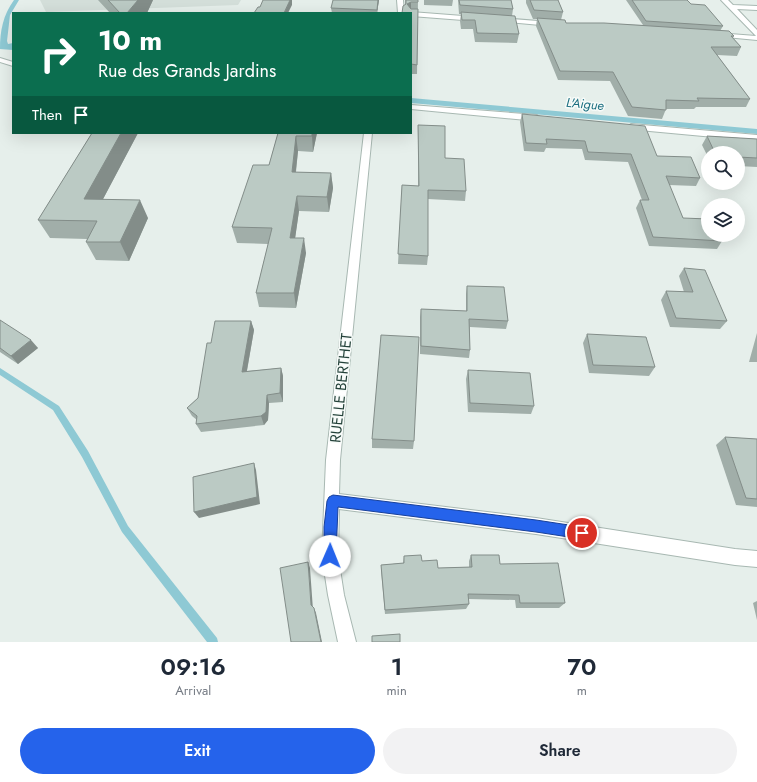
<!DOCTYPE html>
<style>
:root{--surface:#fff;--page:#f2f2f3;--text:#1f2937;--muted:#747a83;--accent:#2563eb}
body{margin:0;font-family:Jost,sans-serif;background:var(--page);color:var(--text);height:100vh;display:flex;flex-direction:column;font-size:15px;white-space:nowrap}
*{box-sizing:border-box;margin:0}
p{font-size:13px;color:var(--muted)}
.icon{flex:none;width:22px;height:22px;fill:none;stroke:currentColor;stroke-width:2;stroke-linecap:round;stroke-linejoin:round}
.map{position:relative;height:642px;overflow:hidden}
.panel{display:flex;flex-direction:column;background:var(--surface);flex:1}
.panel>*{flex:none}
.hud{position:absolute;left:12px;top:12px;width:400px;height:122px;border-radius:0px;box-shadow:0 4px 16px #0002;background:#0b6e4f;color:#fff;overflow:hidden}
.buttons{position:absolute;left:701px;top:146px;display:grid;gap:8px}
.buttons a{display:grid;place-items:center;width:44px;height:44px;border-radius:50%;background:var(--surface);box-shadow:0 4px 16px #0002;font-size:20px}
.pin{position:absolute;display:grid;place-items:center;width:34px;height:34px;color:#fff;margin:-17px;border:2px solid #fff;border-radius:50%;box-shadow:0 1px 4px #0007}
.me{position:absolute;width:44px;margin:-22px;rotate:1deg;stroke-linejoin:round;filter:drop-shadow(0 0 3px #0008)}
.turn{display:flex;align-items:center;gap:14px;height:84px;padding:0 20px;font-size:18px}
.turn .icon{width:52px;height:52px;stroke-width:2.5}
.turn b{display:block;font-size:28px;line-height:34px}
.then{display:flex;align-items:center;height:38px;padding:0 20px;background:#0003;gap:8px;font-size:15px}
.eta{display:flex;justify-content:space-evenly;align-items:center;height:68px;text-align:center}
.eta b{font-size:24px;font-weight:600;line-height:28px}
.primary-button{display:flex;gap:8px;margin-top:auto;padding:8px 20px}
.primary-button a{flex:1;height:46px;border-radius:24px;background:var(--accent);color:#fff;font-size:16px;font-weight:600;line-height:46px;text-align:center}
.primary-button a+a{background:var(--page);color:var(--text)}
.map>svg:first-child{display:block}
.built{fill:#d4dfda}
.water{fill:#8ec9d4}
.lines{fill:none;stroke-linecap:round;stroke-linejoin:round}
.stream{fill:#8ec9d4;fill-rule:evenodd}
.minor-casing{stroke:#a8b8b2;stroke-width:2}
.minor{fill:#fff;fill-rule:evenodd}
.wall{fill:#a1aea9}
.shaded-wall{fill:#838d89}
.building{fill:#bbcac4;stroke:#838d89}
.route{fill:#2563eb;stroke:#184099}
.labels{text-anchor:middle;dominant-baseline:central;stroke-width:3;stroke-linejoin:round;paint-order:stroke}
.far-water-label{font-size:13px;font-style:italic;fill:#1c6f80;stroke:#f7fbf9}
.street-label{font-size:15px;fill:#24423a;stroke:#f7fbf9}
</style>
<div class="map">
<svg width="757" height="642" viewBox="0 0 757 642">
<rect width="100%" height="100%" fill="#e6efeb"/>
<path class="built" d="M40 0H241L238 5 46 12Z"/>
<path class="water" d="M14 0H19L10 15 7 41 8 44 13 43V50L0 49C0 31 3 15 14 0Z
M411 98 757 129V134L411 103Z"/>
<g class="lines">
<path class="stream" d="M0 368 59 406 88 451 128 526 217 638 218 642H207L122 532 82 457 53 410 0 375Z"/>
<g class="minor-casing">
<path id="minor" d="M397 0H403L404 13H398Z
M721 0H728L733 5 757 6V10L737 9 757 30V40L715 36 714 35 717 33 756 36Z
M411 12 476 17 479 19 476 21 411 16V13H408Z
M500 18 551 22 554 24 551 26 498 21 497 20Z
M0 58 13 62V66L0 62Z
M411 105 537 115 541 118 537 121 411 109Z
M631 124 757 135V141L628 129 627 127Z
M364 133H372L340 460 339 494 536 518 735 549 757 551V567L735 565 536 534 339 509 338 556 344 595 356 642H338L328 595 322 556 326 460Z"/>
</g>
<use href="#minor" class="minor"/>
</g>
<path class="wall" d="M98 0H153L147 13H110Z
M379 0 377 13H332L331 8Z
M405 0H418L417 74H411V13L405 4Z
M424 0H453L452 6 424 5Z
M458 0H511L513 9 512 16 519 34 517 43 475 42 473 29H461L460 21 461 14H459Z
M526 0H558L563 12 561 20 566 23 643 25 626 0H687L691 4 723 26 720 31 734 36 733 38 741 47 737 56 717 55 750 99 746 107H696L694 109H666L662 119 628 116 610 81 558 80 536 26 537 19H533L526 3Z
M522 114 657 156 700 178 696 186 669 185 683 218 722 241 717 249 649 246 636 208 640 200H642L628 162 585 160 582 149 546 148 544 152 524 151 520 122Z
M418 125 445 158 466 191 465 201 428 199V256L427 265 398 264 402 185 418 186Z
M92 133H138L103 199 148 218 129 261 96 260 86 242 87 239 50 238 38 220Z
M278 133H317L313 152 298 151 296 172 331 173 333 188 329 212 299 211 295 238 306 253 296 308 259 307 256 293 268 244 237 243 232 227 269 165Z
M707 136 757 139V167L738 166V153H708V157L702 145Z
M684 268 727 321 720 329 670 327 661 300 666 291 684 292 679 276Z
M467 286 508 321 506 329 470 327V350L469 358 420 354V317L421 309 466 311V294Z
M0 320 38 348 18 364 0 352Z
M251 321 254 330 247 371 281 368 283 376V402L269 403 268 420 264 425 201 432 196 424 197 420 192 416 187 408 198 398 211 343Z
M757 333V362H749Z
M587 334 655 367 649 376 589 373 583 343Z
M468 370 534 406 531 414 468 412 466 379Z
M725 437 757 439V507L736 505 716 445Z
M372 439 414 441 413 449 372 448Z
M471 555 500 564 565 603 559 608H516L515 600 468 599 469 604 466 609 385 614 381 570V565L403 563 404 556 422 561 438 568 469 567V561Z
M757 601V620L753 603Z"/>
<path class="shaded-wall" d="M138 0H153L147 13H127Z
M290 0H292V5L288 13H284Z
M378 0H379L377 13V10Z
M411 2V11L407 4Z
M121 133H138L93 218 84 199Z
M312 133H317L313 152 312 136Z
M296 136 298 151 294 187 292 172Z
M331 173 333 188 329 212 327 197Z
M297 196 299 211 293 253 290 238Z
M140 200 148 218 129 261 120 242Z
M304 238 306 253 296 308 294 293Z
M251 321 254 330 245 381 242 372Z
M31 340 38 348 18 364 11 356Z
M281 368 283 376V402L280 393Z
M267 395 269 403 268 420 264 425 261 416Z
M254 463 256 470 260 504 199 518 194 512Z
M308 562 310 568 313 610 311 605Z
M314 608 316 613 322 642H321Z"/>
<path class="building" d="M108 0H138L127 13H120Z
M263 0H290L284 13H254L258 7H260Z
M333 0H378L377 10 331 8Z
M406 0H418V2H411L407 4 411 9H418L417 65 411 64V13H402L403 6 406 4Z
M459 0H511L513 9 460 5Z
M530 0H558L563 12 534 10Z
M632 0H687L691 4 705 5 723 26 646 21Z
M461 12 515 16 519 34 477 33 475 20H462Z
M537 18 565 20 566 23H604L729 31 734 36H731L741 47H711L750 99 697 98 699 101 666 100V110L632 107 613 72 560 71Z
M522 114 645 126 657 156 691 157 700 178 666 176 683 218 708 219V235H719L722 241 653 237 640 200H649L631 154 588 152 585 141 546 139 547 144 526 143Z
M418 125 445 126V158L464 159 466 191 428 190V256L398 254 402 185 419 186Z
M92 133H121L84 199 140 200 120 242H86L97 221 38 220Z
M278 133H312V136H296L292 172 331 173 327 197 297 196 290 238H304L294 293H256L272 228 232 227 253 165H269Z
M707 136 757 139V158L738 157V153H715Z
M684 268 705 270 727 321 676 318 666 291 693 292Z
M467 286 504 287 508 321 469 319 470 350 421 346V309L467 311Z
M0 320 31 340 11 356 0 348Z
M215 321H251L242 372 281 368 280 393 267 395 266 412 261 416 196 424 197 416 187 408 198 398 207 343H211Z
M587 334 646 337 655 367 593 365Z
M381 335 419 337 414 441 372 439Z
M468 370 530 373 534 406 470 403Z
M725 437 757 439V499L746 498Z
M254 463 257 497 194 512 193 477Z
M421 555 422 561 437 560 438 568 472 567 471 555H499L500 564 558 563 565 603H520L519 595 468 594 469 604 385 610 381 565 404 563V556Z
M308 562 311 605 314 608 321 642H291L280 568Z
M400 634V642H372V636Z"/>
<path class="route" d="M333 495 536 520 582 527 586 529 588 533 586 537 582 539 536 532 338 507 336 556 334 560 330 562 326 560 324 556V527L327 501 329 497Z"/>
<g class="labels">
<g class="far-water-label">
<text transform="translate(585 104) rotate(5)">L'Aigue</text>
</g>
<g class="street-label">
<text transform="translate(341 388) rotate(-84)">RUELLE BERTHET</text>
</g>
</g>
</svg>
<div class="buttons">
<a><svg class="icon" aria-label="search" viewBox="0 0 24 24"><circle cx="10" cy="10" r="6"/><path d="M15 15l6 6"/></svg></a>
<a><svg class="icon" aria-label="layers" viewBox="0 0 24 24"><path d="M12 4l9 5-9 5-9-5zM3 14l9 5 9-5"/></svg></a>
</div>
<div class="pin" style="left:582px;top:533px;background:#d93025"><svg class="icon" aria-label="arrive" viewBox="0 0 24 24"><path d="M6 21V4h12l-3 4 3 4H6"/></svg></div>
<svg class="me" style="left:330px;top:556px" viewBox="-20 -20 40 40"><circle r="19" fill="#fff"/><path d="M0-13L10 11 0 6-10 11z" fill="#2563eb"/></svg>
<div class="hud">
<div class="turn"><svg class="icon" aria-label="right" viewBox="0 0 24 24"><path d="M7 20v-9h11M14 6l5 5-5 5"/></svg><div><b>10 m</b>Rue des Grands Jardins</div></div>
<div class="then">Then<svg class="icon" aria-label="arrive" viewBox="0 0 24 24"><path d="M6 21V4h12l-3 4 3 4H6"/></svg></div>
</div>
</div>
<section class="panel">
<div class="eta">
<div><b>09:16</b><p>Arrival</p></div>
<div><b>1</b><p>min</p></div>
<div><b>70</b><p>m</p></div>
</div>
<div class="primary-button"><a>Exit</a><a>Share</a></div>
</section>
